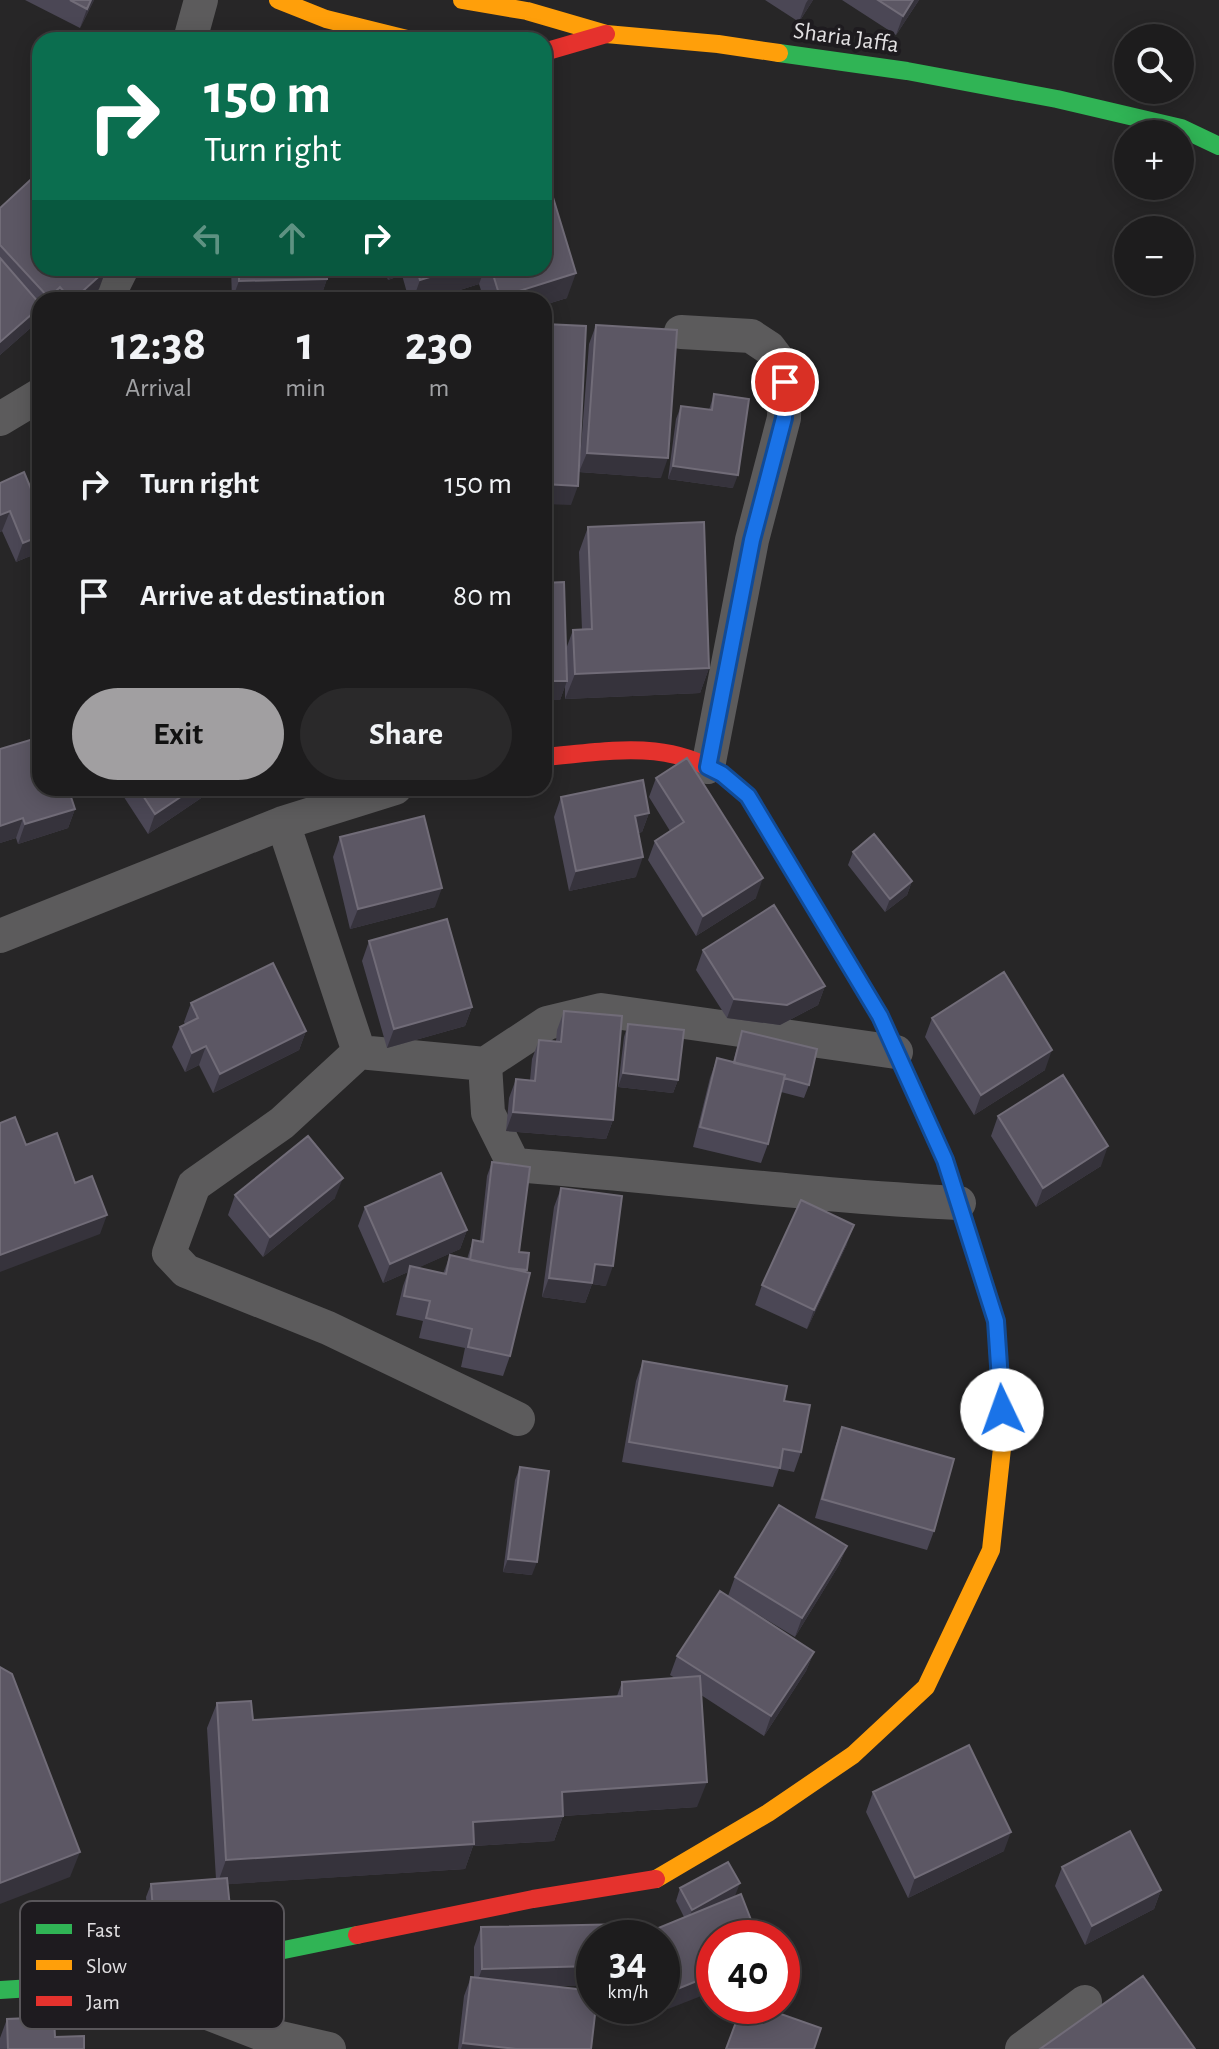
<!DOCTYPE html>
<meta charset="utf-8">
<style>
:root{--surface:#1d1c1d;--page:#2a292a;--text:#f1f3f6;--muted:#a0a1a4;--line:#3b3a3b;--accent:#a19fa1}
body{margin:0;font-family:"Alegreya Sans",sans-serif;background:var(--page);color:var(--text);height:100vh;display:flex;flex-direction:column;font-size:30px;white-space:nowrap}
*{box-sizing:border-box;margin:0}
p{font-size:26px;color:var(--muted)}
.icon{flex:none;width:44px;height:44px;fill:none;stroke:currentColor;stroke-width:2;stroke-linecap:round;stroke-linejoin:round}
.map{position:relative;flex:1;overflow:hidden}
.panel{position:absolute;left:32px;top:292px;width:520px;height:504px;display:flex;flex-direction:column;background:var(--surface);border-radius:24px;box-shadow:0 4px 20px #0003,0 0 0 2px var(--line)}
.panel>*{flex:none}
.banner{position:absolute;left:32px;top:32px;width:520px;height:244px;border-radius:24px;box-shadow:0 4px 20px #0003,0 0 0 2px var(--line);background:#0b6e4f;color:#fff;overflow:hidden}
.fabs{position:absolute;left:1114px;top:24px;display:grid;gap:16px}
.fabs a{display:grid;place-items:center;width:80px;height:80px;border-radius:50%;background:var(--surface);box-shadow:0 4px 20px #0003,0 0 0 2px var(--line);font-size:40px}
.speed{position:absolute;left:576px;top:1920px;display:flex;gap:16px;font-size:40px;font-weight:700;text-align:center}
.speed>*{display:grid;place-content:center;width:104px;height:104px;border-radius:50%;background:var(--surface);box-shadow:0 4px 20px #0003,0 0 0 2px var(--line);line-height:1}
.speed small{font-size:20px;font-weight:400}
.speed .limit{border:12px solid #d22;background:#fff;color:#111}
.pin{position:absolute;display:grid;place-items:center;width:68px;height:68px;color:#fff;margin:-34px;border:4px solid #fff;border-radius:50%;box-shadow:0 2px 8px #0007}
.me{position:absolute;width:88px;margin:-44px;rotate:357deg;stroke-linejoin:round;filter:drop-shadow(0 0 6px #0008)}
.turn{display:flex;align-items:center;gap:28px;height:168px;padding:0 40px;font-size:36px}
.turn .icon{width:104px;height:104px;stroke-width:2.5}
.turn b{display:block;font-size:56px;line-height:68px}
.lanes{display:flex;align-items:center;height:76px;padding:0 40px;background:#0003;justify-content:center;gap:40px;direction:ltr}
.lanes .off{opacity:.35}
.eta{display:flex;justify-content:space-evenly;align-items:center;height:136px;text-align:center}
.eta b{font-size:48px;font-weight:700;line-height:56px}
.action{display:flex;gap:16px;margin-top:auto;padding:16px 40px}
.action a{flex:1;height:92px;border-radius:48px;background:var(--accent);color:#111;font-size:32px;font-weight:700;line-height:92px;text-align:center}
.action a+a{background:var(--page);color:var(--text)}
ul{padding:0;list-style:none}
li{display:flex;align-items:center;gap:24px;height:112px;padding:0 40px}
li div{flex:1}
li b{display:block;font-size:30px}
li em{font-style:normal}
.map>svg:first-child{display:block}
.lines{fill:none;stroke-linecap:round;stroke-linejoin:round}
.street{stroke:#5c5b5c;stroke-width:34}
.fast{stroke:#30b455;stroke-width:18}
.slow{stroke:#ff9f0a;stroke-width:18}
.jam{stroke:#e5322d;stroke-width:18}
.wall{fill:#4b4755}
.shaded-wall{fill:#36333c}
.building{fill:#5c5764;stroke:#716c78;stroke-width:2}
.route-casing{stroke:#114b97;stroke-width:20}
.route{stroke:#1a73e8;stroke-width:14}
.labels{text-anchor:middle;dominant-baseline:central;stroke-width:8;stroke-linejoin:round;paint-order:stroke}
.street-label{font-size:24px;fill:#e2e0e2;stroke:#1e1b1f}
.key{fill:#1e1b1f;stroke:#59565a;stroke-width:2}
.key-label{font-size:22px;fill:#e2e0e2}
</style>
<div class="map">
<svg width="1219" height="2049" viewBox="0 0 1219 2049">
<rect width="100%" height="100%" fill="#272627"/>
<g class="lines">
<path class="street" d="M190 40 201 0
M106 300 122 268
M681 332 751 336 769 348 778 360 785 382 784 418 752 540 708 767
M0 419 40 395
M283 823 359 1052 282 1123 194 1185 169 1253 186 1271 328 1328 518 1419
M0 936 283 823 395 788
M359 1052 485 1064 547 1023 601 1010 896 1052
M485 1064 488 1113 514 1165C663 1176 810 1196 959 1203
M128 1982 259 2033 329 2049
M1022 2049 1085 2002"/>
<path class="fast" d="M779 53 907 71 1057 99 1181 128 1219 146
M733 783 748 796 880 1016 945 1160 996 1321 1001 1407
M0 1990 128 1982 357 1935"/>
<path class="slow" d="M278 0 326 19 411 40
M462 0 527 11 606 34 718 44 779 53
M656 1879 768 1813 853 1755 926 1687 991 1550 1003 1439 1001 1407"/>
<path class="jam" d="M544 52 606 34
M544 757C613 751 675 737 733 783
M357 1935 533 1899 656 1879"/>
</g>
<path class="wall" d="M25 0H94L80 28Z
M765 0H813L799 22Z
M842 0H919L896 35Z
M0 208 99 289 87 300H40V315L39 314 34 325 0 355Z
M231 268H327V279L320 299 232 300Z
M384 268H544L567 298 544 305V300H484L479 284 428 300H409L402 275 388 280Z
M596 325 661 478 579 472 589 344Z
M714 394 733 488 668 479 676 419 681 406 709 410Z
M0 483 36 501 40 499V552L16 562 2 531 0 532Z
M588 527 709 668 700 693 565 699V686L560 700H544V583L566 649 573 630H582L579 552Z
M0 749 75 809 68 828 18 844 16 838 0 843Z
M656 778 756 898 696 936 648 860 655 841 670 831 649 797Z
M118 788H216L148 834Z
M561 797 649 813 642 832 638 833 636 877 569 891 554 817Z
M340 837 435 907 350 929 333 857Z
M853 852 912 881 907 895 885 912 848 865Z
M369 941 472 1007 465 1026 387 1048 362 961Z
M703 950 825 986 818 1005 780 1025 727 1018 696 970Z
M191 1003 306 1031 299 1050 213 1093 199 1065 185 1072 172 1047 180 1027 185 1024 184 1022Z
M564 1011 613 1120 606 1139 506 1131 509 1098 516 1079 530 1080 532 1059 539 1040 556 1041 557 1030Z
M932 1018 1045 1070 974 1115 925 1037Z
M628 1024 678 1080 673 1093 618 1087 624 1037Z
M742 1031 809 1085 804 1098 781 1092 768 1144 761 1163 693 1147 710 1078 717 1058 733 1062Z
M998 1116 1101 1166 1036 1207 991 1136Z
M492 1162 519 1252 510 1356 503 1376 461 1367 465 1348 419 1338 423 1321 396 1315 403 1286 408 1272 383 1283 358 1226 365 1207 467 1230 460 1249 417 1268 443 1274 450 1255 467 1259 473 1240 480 1241 487 1176Z
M561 1188 606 1286 592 1284 585 1303 542 1297 554 1207Z
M235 1195 335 1198 263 1257 228 1215Z
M847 1244 807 1329 755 1305 762 1285Z
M643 1361 784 1401 801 1452 794 1472 779 1469 773 1487 622 1462 636 1381Z
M842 1427 934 1531 927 1550 815 1518 835 1447Z
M520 1467 532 1575 503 1572 515 1480Z
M847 1546 839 1565 795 1637 731 1598 814 1652 806 1671 764 1736 701 1695 697 1807 563 1816 554 1841 473 1846 465 1869 228 1884 225 1920 194 1923 190 1934 149 1937 146 1897 151 1884 216 1879 207 1728 217 1703 253 1720 617 1696 622 1682 675 1678 670 1675 677 1656 728 1596 735 1577Z
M873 1792 1004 1851 908 1898 866 1812Z
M728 1862 668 2009 662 1995V1938H649L651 1931 684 1917 676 1901 680 1888Z
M1062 1867 1161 1890 1154 1909 1085 1945 1055 1886Z
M481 1927 594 1985 551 1986 591 2049H458L464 1996 471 1977H474V1947Z
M7 2019 55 2037 84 2049H0V2038Z"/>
<path class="shaded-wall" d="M91 0H94L80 28 87 9Z
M808 0H813L799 22 806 3Z
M913 0H919L896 35 903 16Z
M392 268H404L402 275 388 280Z
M459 268H485L479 284 428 300H413L420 280Z
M106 270 99 289 87 300H73Z
M576 273 567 298 544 305V300H499L500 297Z
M327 279 320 299 232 300 239 281Z
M60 287 55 300H48L49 298Z
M40 307 34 325 0 355V342Z
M587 453 668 458 661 478 579 472Z
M673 466 738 475 733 488 668 479Z
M544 484 578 486 571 505 544 504Z
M10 511 2 531 0 532V515Z
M40 536V552L16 562 23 543Z
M709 668 700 693 565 699 575 674Z
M544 681H567L560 700H544Z
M194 788H216L148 834 155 814Z
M75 809 68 828 18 844 25 824Z
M649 813 642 832 628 835 635 816Z
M23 818 16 838 0 843V826Z
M643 857 636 877 569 891 576 871Z
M763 878 756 898 696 936 703 916Z
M912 881 907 895 885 912 890 899Z
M442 888 435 907 350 929 358 909Z
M825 986 818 1005 780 1025 727 1018 734 999Z
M472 1007 465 1026 387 1048 394 1029Z
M306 1031 299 1050 213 1093 220 1074Z
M206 1046 199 1065 185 1072 192 1053Z
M1052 1050 1045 1070 974 1115 981 1095Z
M623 1073 678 1080 673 1093 618 1087Z
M513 1112 613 1120 606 1139 506 1131Z
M1108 1146 1101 1166 1036 1207 1043 1188Z
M343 1178 335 1198 263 1257 270 1237Z
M107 1215 100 1234 0 1272V1255Z
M854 1225 847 1244 807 1329 814 1310Z
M467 1230 460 1249 409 1272 410 1266 408 1272 383 1283 390 1264Z
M595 1264 613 1266 606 1286 592 1284 585 1303 542 1297 549 1278Z
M847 1546 839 1565 795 1637 802 1618Z
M508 1559 537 1562 532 1575 503 1572Z
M814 1652 806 1671 764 1736 771 1716Z
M707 1782 697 1807 563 1816 554 1841 473 1846 465 1869 217 1885 226 1860 473 1822 562 1792Z
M1011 1832 1004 1851 908 1898 915 1878Z
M80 1852 70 1877 0 1904V1883Z
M740 1883 735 1896 687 1923 692 1910Z
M1161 1890 1154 1909 1085 1945 1092 1926Z
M230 1907 225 1920 194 1923 190 1934 149 1937 154 1923 195 1910Z
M594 1966V1985L475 1988 482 1969Z
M714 1974V1991L668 2009 675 1990Z
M463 2043 516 2049H461Z"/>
<path class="building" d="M70 0H91L87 9Z
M878 0H913L903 16Z
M40 171V268H104L106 270 73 300H71L60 287 49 298 0 245V208Z
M548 181 576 273 500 297 491 268H544V182Z
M0 258 40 304V307L0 342Z
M239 268H327V279L239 281Z
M416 268H459L420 280Z
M545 324 586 326 578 486 544 484Z
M596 325 677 330 668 458 587 453Z
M714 394 749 399 738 475 673 466 681 406 712 410Z
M24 472 36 501 40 499V536L23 543 10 511 0 515V483Z
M704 522 709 668 575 674 573 630 592 629 588 527Z
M564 582 567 681H544V583Z
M40 737V788H68L75 809 25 824 23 818 0 826V749Z
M687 758 763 878 703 916 655 841 684 822 656 778Z
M643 780 649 813 635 816 643 857 576 871 561 797Z
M138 788H194L155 814Z
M424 816 442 888 358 909 340 837Z
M874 834 912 881 890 899 853 852Z
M774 905 825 986 787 1005 734 999 703 950Z
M447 919 472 1007 394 1029 369 941Z
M273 963 306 1031 220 1074 206 1046 192 1053 180 1027 198 1018 191 1003Z
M1004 972 1052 1050 981 1095 932 1018Z
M564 1011 622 1016 613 1120 513 1112 516 1079 535 1081 539 1040 561 1042Z
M628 1024 684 1030 678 1080 623 1073Z
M742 1031 817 1049 809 1085 784 1078 785 1075 734 1063Z
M717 1058 785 1075 768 1144 700 1127Z
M1063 1075 1108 1146 1043 1188 998 1116Z
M15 1117 26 1145 57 1133 75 1183 92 1176 107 1215 0 1255V1123Z
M308 1136 343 1178 270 1237 235 1195Z
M492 1162 530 1167 519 1252 529 1253 527 1270 508 1268 470 1260 473 1240 483 1242Z
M441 1173 467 1230 390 1264 365 1207Z
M561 1188 622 1196 613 1266 595 1264 592 1283 549 1278Z
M801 1200 854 1225 814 1310 762 1285Z
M450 1255 530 1273 510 1356 468 1347 472 1329 426 1318 430 1301 404 1296 410 1266 446 1274Z
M643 1361 787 1386 784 1401 810 1405 801 1452 783 1449 780 1468 629 1442Z
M842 1427 954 1459 934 1531 822 1499Z
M520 1467 549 1471 537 1562 508 1559Z
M779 1505 847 1546 802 1618 735 1577Z
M720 1591 814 1652 771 1716 677 1656Z
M0 1667 12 1674 80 1852 0 1883Z
M700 1676 707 1782 562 1792 563 1816 473 1822 474 1844 226 1860 217 1703 251 1701 253 1720 622 1696V1682Z
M969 1745 1011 1832 915 1878 873 1792Z
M1130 1831 1161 1890 1092 1926 1062 1867Z
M728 1862 740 1883 692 1910 680 1888Z
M227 1878 230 1907 195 1910V1920L154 1923 151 1884Z
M741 1894 758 1938H714V1974L675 1990 662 1958V1938H654L651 1931Z
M630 1924 631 1938H594V1966L482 1969 481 1927Z
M1143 1976 1195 2049H1040Z
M471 1977 594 1991V2006H596L591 2049H516L463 2043Z
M742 2006H758L821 2028 814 2049H726Z
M54 2017 55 2037 84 2036V2049H8L7 2019Z"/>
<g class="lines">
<g class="route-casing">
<path id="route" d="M785 382 784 418 752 540 708 767 722 774 748 796 880 1016 945 1160 996 1321 1002 1410"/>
</g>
<use href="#route" class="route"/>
</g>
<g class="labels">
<g class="street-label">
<text transform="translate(846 38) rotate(8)">Sharia Jaffa</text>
</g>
</g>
<rect x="20" y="1901" width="264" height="128" rx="12" class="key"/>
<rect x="36" y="1924" width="36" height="10" fill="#30b455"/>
<rect x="36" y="1960" width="36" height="10" fill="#ff9f0a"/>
<rect x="36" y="1996" width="36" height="10" fill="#e5322d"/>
<g class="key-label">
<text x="86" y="1937">Fast</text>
<text x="86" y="1973">Slow</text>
<text x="86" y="2009">Jam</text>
</g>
</svg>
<div class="fabs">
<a><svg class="icon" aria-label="search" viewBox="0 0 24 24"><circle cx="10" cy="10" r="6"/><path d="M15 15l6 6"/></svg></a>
<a>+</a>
<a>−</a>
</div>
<div class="speed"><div>34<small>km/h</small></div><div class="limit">40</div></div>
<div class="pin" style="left:785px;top:382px;background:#d93025"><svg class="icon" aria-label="arrive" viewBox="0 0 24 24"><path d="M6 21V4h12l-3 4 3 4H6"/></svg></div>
<svg class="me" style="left:1002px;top:1410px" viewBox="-20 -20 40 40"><circle r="19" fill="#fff"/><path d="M0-13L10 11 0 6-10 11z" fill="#1a73e8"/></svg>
<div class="banner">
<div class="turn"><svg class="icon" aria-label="right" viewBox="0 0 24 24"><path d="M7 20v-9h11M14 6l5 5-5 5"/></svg><div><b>150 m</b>Turn right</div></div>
<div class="lanes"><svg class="icon off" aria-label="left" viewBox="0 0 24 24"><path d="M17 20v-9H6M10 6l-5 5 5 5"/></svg><svg class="icon off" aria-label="ahead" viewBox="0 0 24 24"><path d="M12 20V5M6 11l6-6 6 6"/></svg><svg class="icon" aria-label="right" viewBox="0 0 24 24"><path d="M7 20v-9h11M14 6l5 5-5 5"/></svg></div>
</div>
<section class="panel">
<div class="eta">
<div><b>12:38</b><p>Arrival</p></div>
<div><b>1</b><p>min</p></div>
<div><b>230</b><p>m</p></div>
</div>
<ul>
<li><svg class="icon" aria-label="right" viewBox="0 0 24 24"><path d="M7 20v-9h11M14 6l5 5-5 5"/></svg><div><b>Turn right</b></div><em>150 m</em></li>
<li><svg class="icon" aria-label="arrive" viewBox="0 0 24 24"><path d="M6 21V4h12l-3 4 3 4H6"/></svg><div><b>Arrive at destination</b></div><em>80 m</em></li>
</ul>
<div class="action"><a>Exit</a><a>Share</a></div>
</section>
</div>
